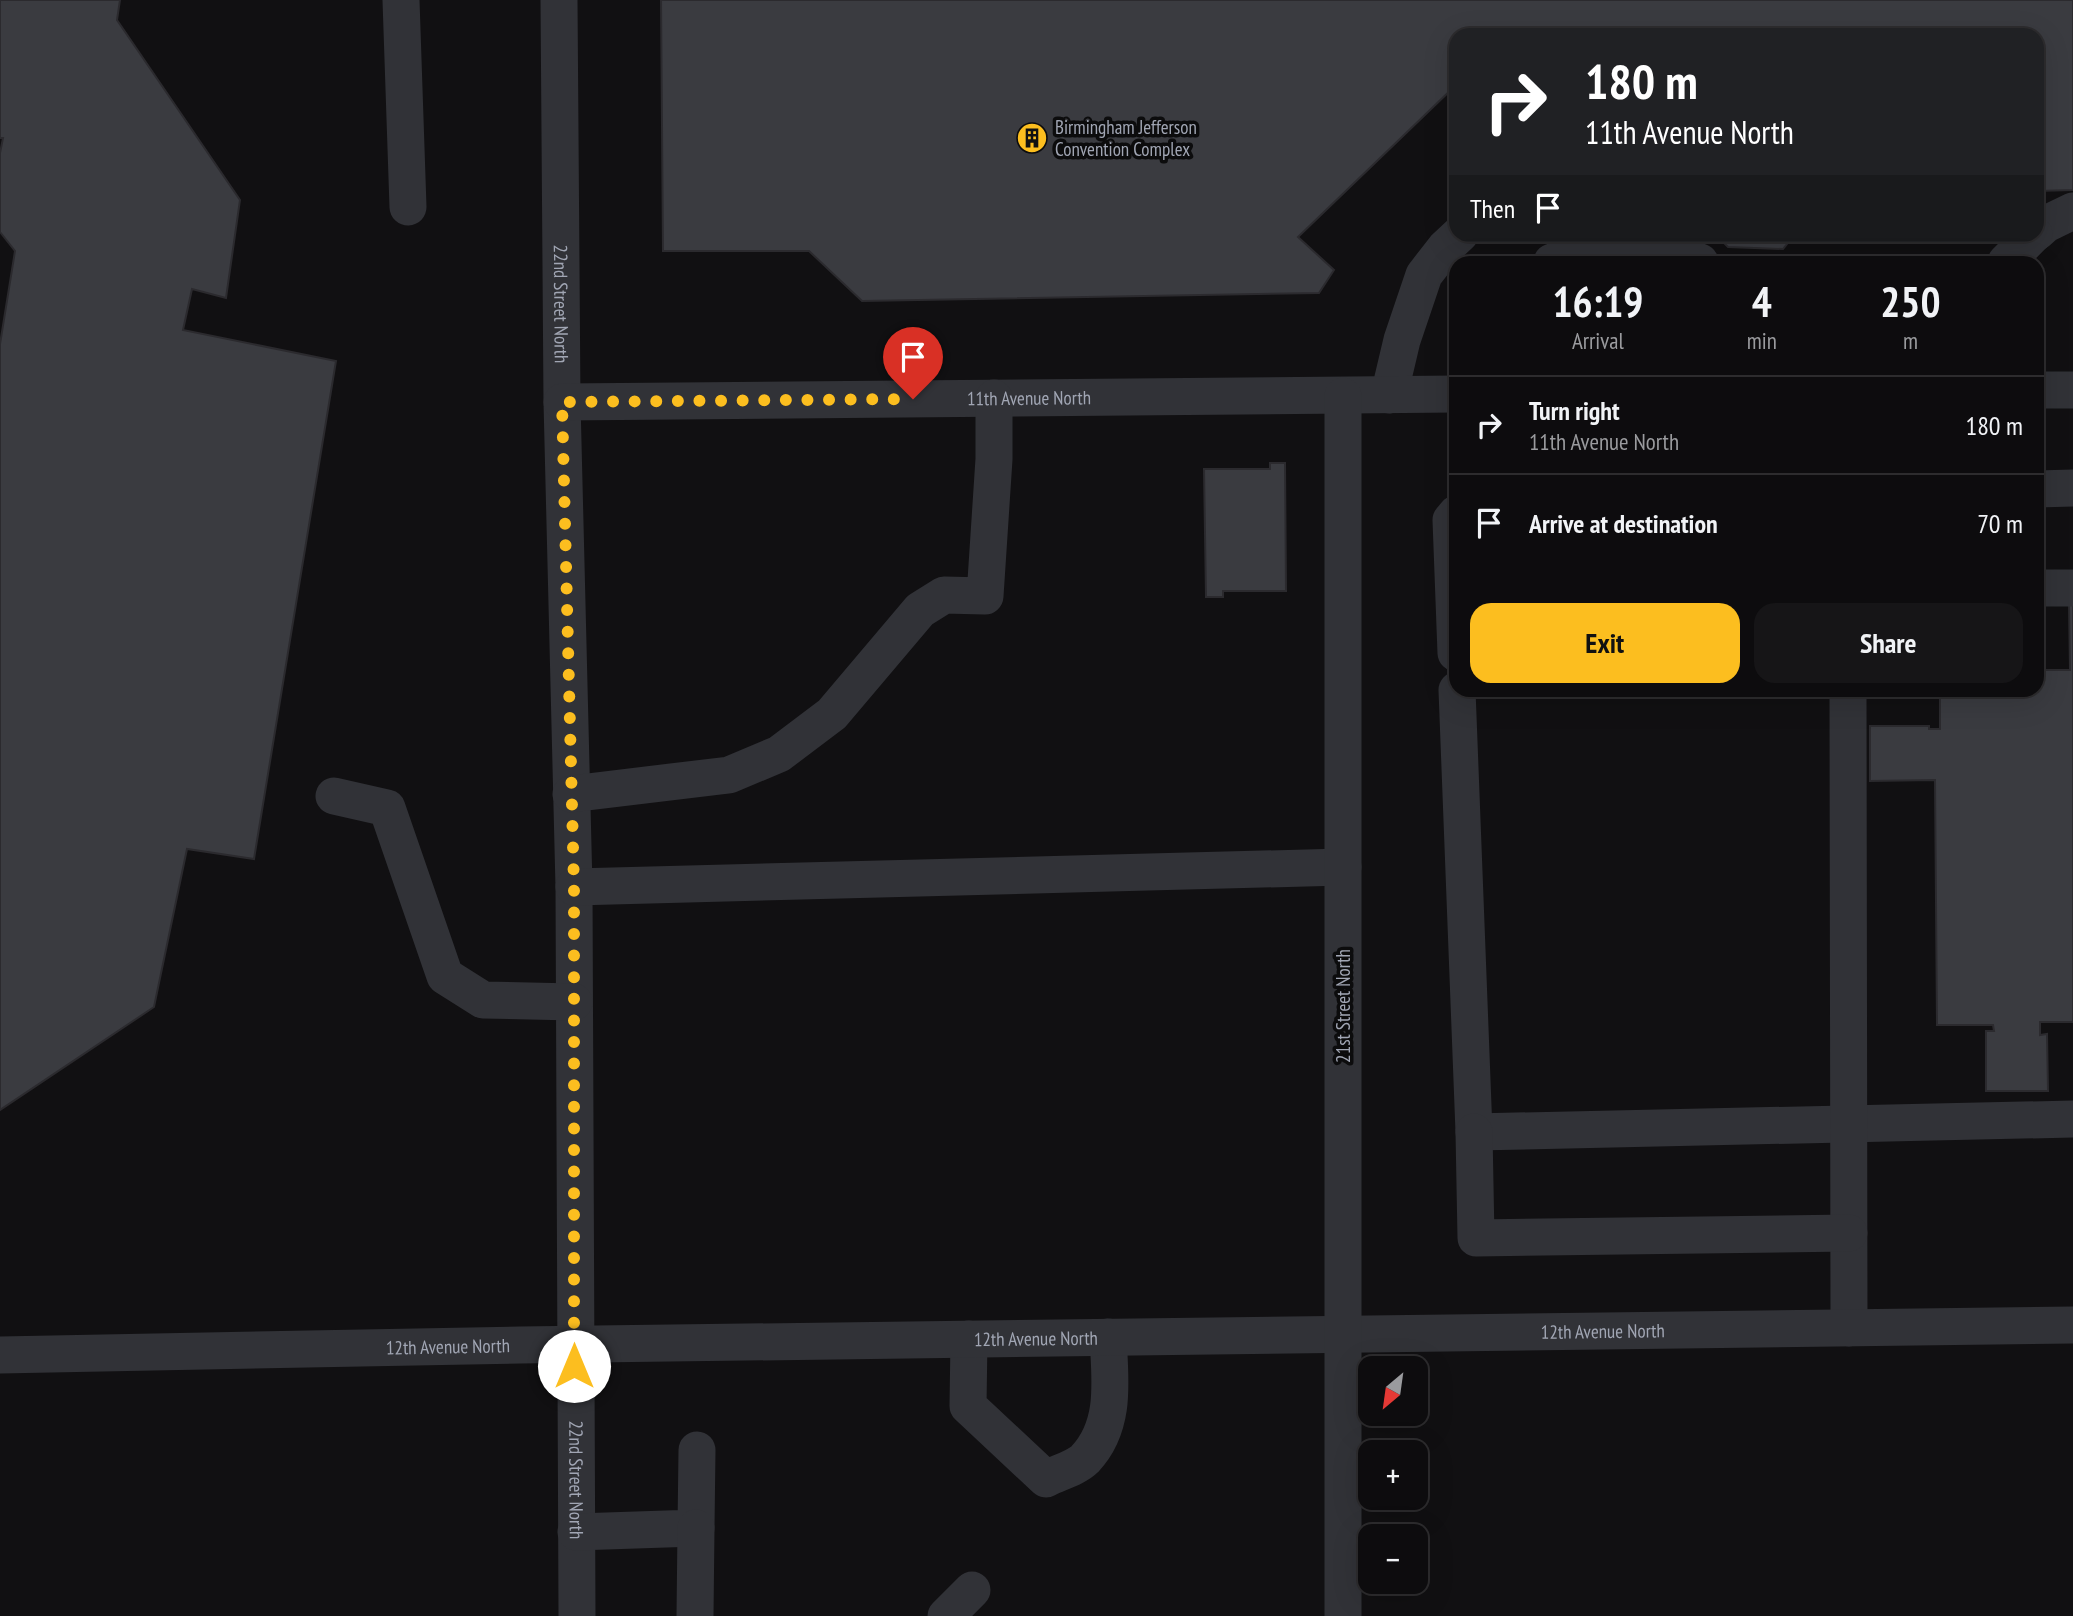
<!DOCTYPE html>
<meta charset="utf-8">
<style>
:root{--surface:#0d0c0e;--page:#161517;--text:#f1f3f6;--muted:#9a9b9e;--line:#2d2c2e;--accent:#fcbe1f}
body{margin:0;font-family:"PT Sans Narrow",sans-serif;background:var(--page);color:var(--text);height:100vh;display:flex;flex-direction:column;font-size:26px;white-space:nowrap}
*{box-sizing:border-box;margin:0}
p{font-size:23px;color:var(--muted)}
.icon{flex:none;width:38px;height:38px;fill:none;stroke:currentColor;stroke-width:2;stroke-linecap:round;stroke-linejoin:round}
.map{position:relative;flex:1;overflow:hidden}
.panel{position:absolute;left:1449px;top:256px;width:595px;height:441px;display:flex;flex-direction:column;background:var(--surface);border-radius:21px;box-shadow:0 7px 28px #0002,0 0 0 2px var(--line)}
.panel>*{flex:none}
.banner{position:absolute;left:1449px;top:28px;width:595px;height:214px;border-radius:21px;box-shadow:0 7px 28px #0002,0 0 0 2px var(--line);background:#202124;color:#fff;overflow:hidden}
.needle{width:46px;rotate:209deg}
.controls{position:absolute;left:1358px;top:1356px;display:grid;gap:14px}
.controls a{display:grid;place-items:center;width:70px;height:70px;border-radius:14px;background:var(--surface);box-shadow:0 7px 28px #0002,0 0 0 2px var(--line);font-size:35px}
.pin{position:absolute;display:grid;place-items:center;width:60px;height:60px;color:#fff;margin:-72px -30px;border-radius:50% 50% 50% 0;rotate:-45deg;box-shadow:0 0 7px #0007}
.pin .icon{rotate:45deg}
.me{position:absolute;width:77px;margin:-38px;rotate:0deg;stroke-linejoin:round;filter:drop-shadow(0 0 5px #0008)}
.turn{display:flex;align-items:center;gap:24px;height:147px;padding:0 21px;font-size:32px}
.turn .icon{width:91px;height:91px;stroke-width:2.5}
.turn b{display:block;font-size:49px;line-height:60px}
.then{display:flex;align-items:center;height:66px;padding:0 21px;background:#0003;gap:14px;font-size:26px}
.eta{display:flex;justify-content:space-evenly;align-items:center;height:119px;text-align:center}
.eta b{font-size:42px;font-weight:800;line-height:49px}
.action{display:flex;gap:14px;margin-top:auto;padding:14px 21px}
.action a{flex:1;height:80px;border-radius:21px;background:var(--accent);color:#111;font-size:28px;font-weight:800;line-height:80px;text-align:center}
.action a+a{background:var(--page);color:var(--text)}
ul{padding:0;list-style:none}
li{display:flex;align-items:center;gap:21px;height:98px;padding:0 21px;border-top:2px solid var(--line)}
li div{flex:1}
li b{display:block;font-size:26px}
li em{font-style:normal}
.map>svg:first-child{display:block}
.building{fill:#3a3b40;stroke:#2b2a2e;stroke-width:2}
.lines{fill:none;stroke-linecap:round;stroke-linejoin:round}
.minor{stroke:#313237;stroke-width:37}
.route{stroke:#fcbe1f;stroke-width:12;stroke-dasharray:0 21.6}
.labels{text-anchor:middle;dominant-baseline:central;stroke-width:7;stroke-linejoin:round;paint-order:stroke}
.poi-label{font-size:19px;fill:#a1a6b4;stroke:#0c0c0d;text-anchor:start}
.street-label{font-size:19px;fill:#a1a6b4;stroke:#0c0c0d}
</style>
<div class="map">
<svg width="2073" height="1616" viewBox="0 0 2073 1616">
<rect width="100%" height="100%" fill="#111012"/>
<path class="building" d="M0 0H120L117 20 240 200 226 298 192 289 183 330 336 361 254 859 187 849 154 1007 0 1110V344L15 251 0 232V153L3 138H0Z
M661 0H2073V190L2037 191V35H1456V85L1298 237 1334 270 1319 293 862 301 809 251H663Z
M1715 234H1795L1783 249 1728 247Z
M1270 463H1285L1286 591H1223V597H1206L1204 469H1270Z
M2069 604H2073V1022H2040V1035L2047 1034 2048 1091H1986V1031H1994L1993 1025H1937L1935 780 1870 781V726H1929V729H1940V690H2037V670H2070Z"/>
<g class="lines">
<g class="minor">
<path d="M401 0 408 207"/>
<path id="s1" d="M559 0 562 402 574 887 577 1616"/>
<path d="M2037 232 2046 224 2073 211"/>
<path d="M1552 262 1590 249 1664 251 1700 262"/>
<path d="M2006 262 2034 234"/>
<path d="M2037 390H2073"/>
<path d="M1389 395 1402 340 1424 275 1445 248 1460 234"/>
<path id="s2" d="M562 402 1456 394"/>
<path d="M2037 489 2073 488"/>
<path d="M1456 514 1451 520 1456 653"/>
<path d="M2037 588H2073"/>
<path d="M1457 690 1474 1132 2073 1119"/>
<path d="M1848 690 1849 1328"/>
<path d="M571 794 729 775 779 754 832 714 920 610 944 595 985 596 994 459V398"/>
<path d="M334 796 387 808 445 976 483 1000 574 1002"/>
<path d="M574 887 1343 867"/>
<path d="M1474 1132 1476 1238 1849 1233"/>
<path d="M969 1339 968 1406 1046 1479C1057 1473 1076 1468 1085 1459 1117 1425 1110 1379 1108 1337"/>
<path id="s3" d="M0 1355 520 1345 2073 1325"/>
<path d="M576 1532 696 1528 697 1450"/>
<path d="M695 1616 696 1528"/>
<path d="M946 1616 972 1590"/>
<path d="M1343 1616V396"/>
</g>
</g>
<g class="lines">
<path class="route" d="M574 1366V887L562 402 913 399"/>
</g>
<defs>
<g id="building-disc" transform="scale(1.575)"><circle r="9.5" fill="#fcbe1f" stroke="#0c0c0d"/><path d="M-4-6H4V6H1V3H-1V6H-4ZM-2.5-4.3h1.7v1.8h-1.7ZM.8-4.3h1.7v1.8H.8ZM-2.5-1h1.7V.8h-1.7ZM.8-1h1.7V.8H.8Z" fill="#111"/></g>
</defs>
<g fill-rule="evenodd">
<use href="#building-disc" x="1032" y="138"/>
</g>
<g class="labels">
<g class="poi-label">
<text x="1055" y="127">Birmingham Jefferson<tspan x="1055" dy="22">Convention Complex</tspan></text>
</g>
<g class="street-label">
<text stroke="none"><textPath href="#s1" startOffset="304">22nd Street North</textPath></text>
<text stroke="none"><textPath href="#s2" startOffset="467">11th Avenue North</textPath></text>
<text transform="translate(1343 1006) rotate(-90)">21st Street North</text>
<text stroke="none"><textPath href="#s3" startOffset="1603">12th Avenue North</textPath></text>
<text stroke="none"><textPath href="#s3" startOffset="1036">12th Avenue North</textPath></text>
<text stroke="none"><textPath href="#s3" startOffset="448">12th Avenue North</textPath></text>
<text stroke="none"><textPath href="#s1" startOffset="1480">22nd Street North</textPath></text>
</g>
</g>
</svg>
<div class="controls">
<a><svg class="needle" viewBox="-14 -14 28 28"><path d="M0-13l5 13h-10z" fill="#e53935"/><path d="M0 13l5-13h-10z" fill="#9a9b9e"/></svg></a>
<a>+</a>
<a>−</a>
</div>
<div class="pin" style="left:913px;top:399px;background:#d93025"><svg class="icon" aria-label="arrive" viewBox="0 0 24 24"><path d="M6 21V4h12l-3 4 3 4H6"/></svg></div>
<svg class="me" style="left:574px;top:1366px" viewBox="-20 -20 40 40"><circle r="19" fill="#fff"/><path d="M0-13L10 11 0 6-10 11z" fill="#fcbe1f"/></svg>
<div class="banner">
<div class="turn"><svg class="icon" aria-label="right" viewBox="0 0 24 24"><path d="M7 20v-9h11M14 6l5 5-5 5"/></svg><div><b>180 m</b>11th Avenue North</div></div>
<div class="then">Then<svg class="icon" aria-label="arrive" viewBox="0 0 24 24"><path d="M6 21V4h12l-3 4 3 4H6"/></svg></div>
</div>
<section class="panel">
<div class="eta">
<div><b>16:19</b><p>Arrival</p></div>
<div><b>4</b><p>min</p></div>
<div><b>250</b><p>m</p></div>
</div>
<ul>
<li><svg class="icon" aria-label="right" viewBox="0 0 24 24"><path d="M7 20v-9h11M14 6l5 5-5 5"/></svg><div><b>Turn right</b><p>11th Avenue North</p></div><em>180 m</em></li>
<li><svg class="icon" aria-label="arrive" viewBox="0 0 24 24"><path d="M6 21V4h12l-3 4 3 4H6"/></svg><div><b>Arrive at destination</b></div><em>70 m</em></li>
</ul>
<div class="action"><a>Exit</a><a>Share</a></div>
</section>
</div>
